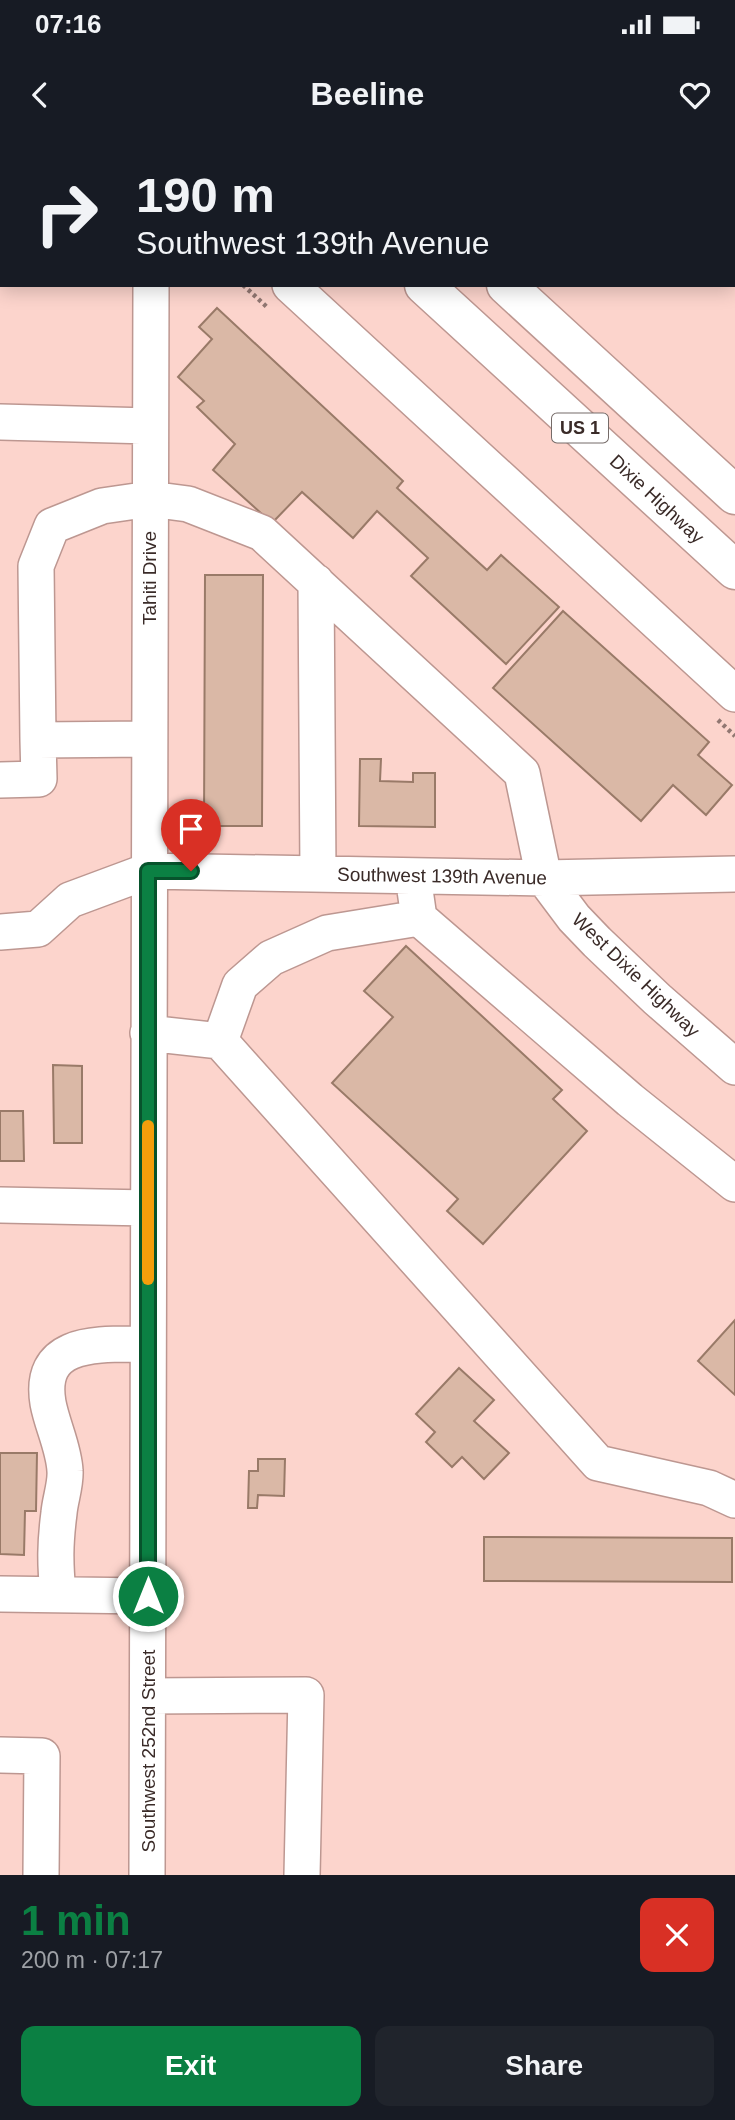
<!DOCTYPE html>
<meta charset="utf-8">
<style>
:root{--surface:#171b24;--page:#20242c;--text:#f1f3f6;--muted:#9ea1a6;--accent:#0b8043}
body{margin:0;font-family:Arial,sans-serif;background:var(--page);color:var(--text);height:100vh;display:flex;flex-direction:column;font-size:26px;white-space:nowrap}
*{box-sizing:border-box;margin:0}
p{font-size:23px;color:var(--muted)}
.icon{flex:none;width:38px;height:38px;fill:none;stroke:currentColor;stroke-width:2;stroke-linecap:round;stroke-linejoin:round}
.map{position:relative;height:1735px;overflow:hidden}
.details{display:flex;flex-direction:column;background:var(--surface);flex:1}
.details>*{flex:none}
.guide{position:absolute;left:0px;top:0px;width:735px;height:147px;box-shadow:0 4px 18px #0003;background:#171b24;color:var(--text);overflow:hidden}
.pin{position:absolute;display:grid;place-items:center;width:60px;height:60px;color:#fff;margin:-72px -30px;border-radius:50% 50% 50% 0;rotate:-45deg;box-shadow:0 0 7px #0007}
.pin .icon{rotate:45deg}
.me{position:absolute;width:77px;margin:-38px;rotate:0deg;stroke-linejoin:round;filter:drop-shadow(0 0 5px #0008)}
.turn{display:flex;align-items:center;gap:24px;height:147px;padding:0 21px;font-size:32px}
.turn .icon{width:91px;height:91px;stroke-width:2.5}
.turn b{display:block;font-size:49px;line-height:60px}
.round{display:grid;place-items:center;flex:none;width:74px;height:74px;border-radius:14px;background:var(--page)}
.head{display:flex;align-items:center;justify-content:space-between;height:119px;padding:0 21px}
h1{font-size:42px;font-weight:700;line-height:52px;color:var(--accent)}
.primary-button{display:flex;gap:14px;margin-top:auto;padding:14px 21px}
.primary-button a{flex:1;height:80px;border-radius:14px;background:var(--accent);color:#fff;font-size:28px;font-weight:700;line-height:80px;text-align:center}
.primary-button a+a{background:var(--page);color:var(--text)}
.status{display:flex;justify-content:space-between;align-items:center;height:49px;padding:0 35px;background:var(--surface);direction:ltr}
.status svg{height:19px;fill:currentColor}
header{display:flex;justify-content:space-between;align-items:center;height:91px;padding:0 21px;background:var(--surface);font-size:32px;font-weight:700}
.map>svg:first-child{display:block}
.building{fill:#dab8a6;stroke:#997a68;stroke-width:2}
.lines{fill:none;stroke-linecap:round;stroke-linejoin:round}
.minor-casing{stroke:#bd9791;stroke-width:38}
.highway-casing{stroke:#bd9791;stroke-width:41}
.path{stroke:#917772;stroke-width:4.5;stroke-dasharray:3.5 3.5;stroke-linecap:butt}
.minor{stroke:#fff;stroke-width:35}
.highway{stroke:#fff;stroke-width:38}
.route-casing{stroke:#07532c;stroke-width:18}
.route{stroke:#0b8043;stroke-width:12}
.slow{stroke:#f59e0b;stroke-width:12}
.labels{text-anchor:middle;dominant-baseline:central;stroke-width:5;stroke-linejoin:round;paint-order:stroke}
.shield{fill:#fff;stroke:#756b68;stroke-width:2}
.shield-label{font-size:18px;font-weight:bold;fill:#3a2b28}
.street-label{font-size:19px;fill:#3a2b28;stroke:#fff}
</style>
<div class="status"><b>07:16</b><svg viewBox="0 0 49 12"><path d="M0 12V9h3v3zM5 12V6h3v6zM10 12V3h3v9zM15 12V0h3v12zM26 1h20v11H26zM47 4h2v5h-2z"/></svg></div>
<header><svg class="icon" aria-label="back" viewBox="0 0 24 24"><path d="M15 5l-7 7 7 7"/></svg>Beeline<svg class="icon" aria-label="heart" viewBox="0 0 24 24"><path d="M12 20l-8-8c-3-5 5-10 8-4 3-6 11-1 8 4z"/></svg></header>
<div class="map">
<svg width="735" height="1735" viewBox="0 0 735 1735">
<rect width="100%" height="100%" fill="#fcd4cc"/>
<path class="building" d="M217 168 403 341 397 348 487 430 501 415 559 467 506 524 411 436 428 418 377 371 353 398 302 352 272 383 213 330 235 304 197 267 204 261 178 237 212 199 199 187Z
M205 435H263L262 686H204Z
M563 471 709 602 698 615 732 645 706 675 673 645 641 681 493 548Z
M360 619H381L380 641 413 642V633H435V687L359 686Z
M406 806 562 950 553 959 587 991 483 1104 447 1071 458 1059 332 943 393 877 364 851Z
M53 925 82 926V1003H54Z
M0 971H23L24 1021H0Z
M735 1180V1255L698 1221Z
M459 1228 494 1260 474 1281 509 1313 484 1339 462 1317 452 1327 426 1302 435 1292 416 1274Z
M0 1313H37L36 1371H25L24 1415 0 1414Z
M258 1319H285L284 1356 258 1355 257 1368H248L249 1331H258Z
M484 1397 732 1398V1442L484 1441Z"/>
<g class="lines">
<g class="minor-casing">
<path id="minor" d="M9 0 11 2
M132 0 134 2
M290 145 735 554
M0 282 150 286
M316 442 318 734
M38 600 36 426 52 386 102 366 150 359 188 364 262 393 522 633 544 738 574 778 597 802 657 859 735 927
M0 640 39 639 38 600 149 599
M413 736 419 778 630 960 735 1044
M0 792 38 789 70 760 148 731 544 738 735 734
M148 893 220 901 598 1323 709 1348 735 1360
M220 901 240 845 271 818 327 793 419 778
M0 1065 148 1068
M0 1454 148 1456
M58 1454C55 1423 55 1404 59 1373 60 1360 66 1344 65 1331 64 1308 52 1285 48 1263 37 1197 104 1205 148 1204
M148 1556 306 1555 302 1735
M0 1615 42 1616 41 1735
M147 1735 151 145"/>
</g>
<g class="highway-casing">
<path id="highway" d="M266 0 268 2
M347 0 349 2
M181 2 184 0
M424 145 735 430
M506 145 735 355"/>
</g>
<path class="path" d="M86 0 88 2
M243 145 268 168
M718 580 735 596"/>
<use href="#minor" class="minor"/>
<use href="#highway" class="highway"/>
</g>
<g class="lines">
<g class="route-casing">
<path id="route" d="M148 1456V731H191"/>
</g>
<use href="#route" class="route"/>
<path class="slow" d="M148 986V1139"/>
</g>
<g class="labels">
<rect class="shield" x="552" y="273.5" width="56" height="29" rx="5"/>
<g class="shield-label">
<text x="580" y="288">US 1</text>
</g>
<g class="street-label">
<text transform="translate(657 359) rotate(43)">Dixie Highway</text>
<text transform="translate(149 438) rotate(-90)">Tahiti Drive</text>
<text transform="translate(442 736) rotate(1)">Southwest 139th Avenue</text>
<text transform="translate(636 835) rotate(44)">West Dixie Highway</text>
<text transform="translate(148 1611) rotate(-90)">Southwest 252nd Street</text>
</g>
</g>
</svg>
<div class="pin" style="left:191px;top:731px;background:#d93025"><svg class="icon" aria-label="arrive" viewBox="0 0 24 24"><path d="M6 21V4h12l-3 4 3 4H6"/></svg></div>
<svg class="me" style="left:148px;top:1456px" viewBox="-20 -20 40 40"><circle r="17" fill="#0b8043" stroke="#fff" stroke-width="3"/><path d="M0-11L8 9 0 5-8 9z" fill="#fff"/></svg>
<div class="guide">
<div class="turn"><svg class="icon" aria-label="right" viewBox="0 0 24 24"><path d="M7 20v-9h11M14 6l5 5-5 5"/></svg><div><b>190 m</b>Southwest 139th Avenue</div></div>
</div>
</div>
<section class="details">
<div class="head"><div><h1>1 min</h1><p>200 m · 07:17</p></div><a class="round" style="background:#d93025;color:#fff"><svg class="icon" aria-label="close" viewBox="0 0 24 24"><path d="M6 6l12 12M18 6L6 18"/></svg></a></div>
<div class="primary-button"><a>Exit</a><a>Share</a></div>
</section>
